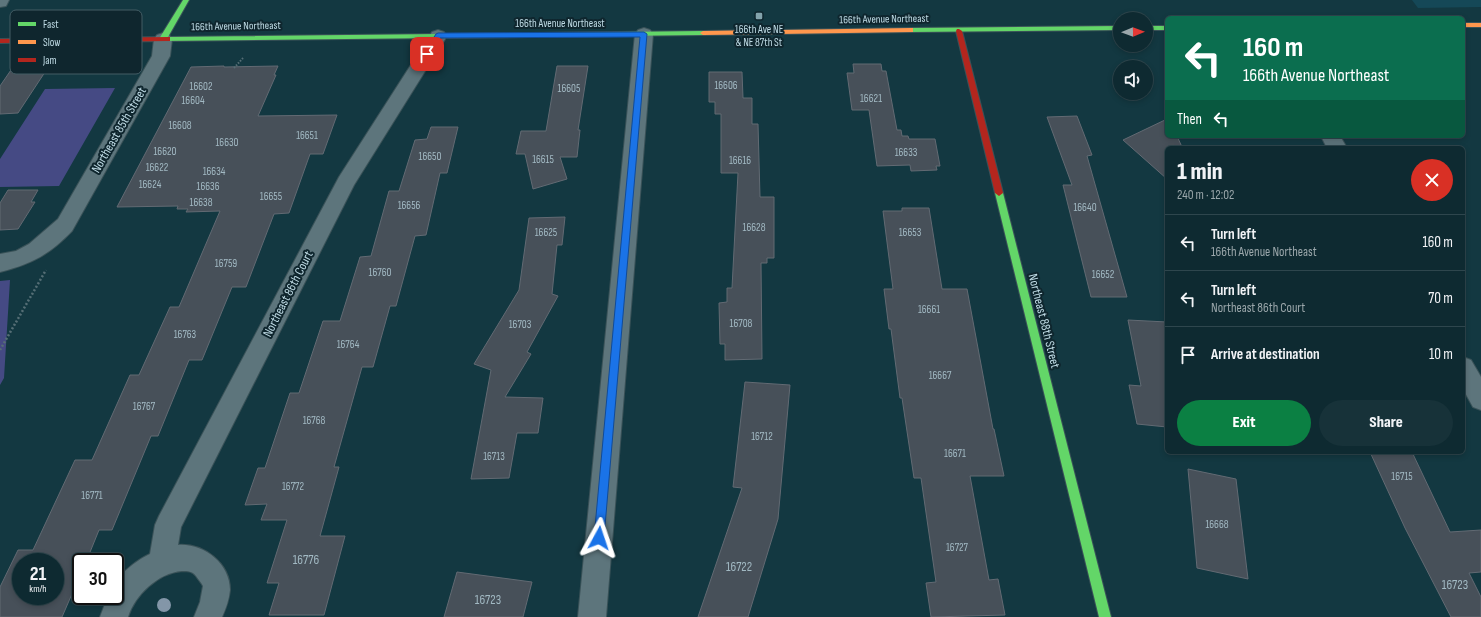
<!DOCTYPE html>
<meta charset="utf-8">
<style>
:root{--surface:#0e2a31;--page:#173239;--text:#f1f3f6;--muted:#9ba7ab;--line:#2e464d;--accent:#0b8043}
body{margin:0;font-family:"Sofia Sans Condensed",sans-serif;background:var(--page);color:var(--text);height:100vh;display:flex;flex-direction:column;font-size:15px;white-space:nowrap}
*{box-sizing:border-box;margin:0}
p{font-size:13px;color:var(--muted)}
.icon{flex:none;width:22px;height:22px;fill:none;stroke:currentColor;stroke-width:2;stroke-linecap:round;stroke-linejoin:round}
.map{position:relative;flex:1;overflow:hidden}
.drawer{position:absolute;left:1165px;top:146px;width:300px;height:308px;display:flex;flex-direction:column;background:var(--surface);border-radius:6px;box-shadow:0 2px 6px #0003,0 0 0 1px var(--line)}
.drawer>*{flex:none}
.banner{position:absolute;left:1165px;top:16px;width:300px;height:122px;border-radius:6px;box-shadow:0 2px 6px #0003,0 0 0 1px var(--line);background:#0b6e4f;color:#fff;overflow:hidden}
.needle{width:26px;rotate:89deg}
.buttons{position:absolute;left:1113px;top:12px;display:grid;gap:8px}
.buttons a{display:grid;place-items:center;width:40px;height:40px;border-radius:50%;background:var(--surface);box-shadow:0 2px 6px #0003,0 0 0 1px var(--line);font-size:20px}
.speed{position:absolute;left:12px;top:553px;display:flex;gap:8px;font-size:20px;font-weight:700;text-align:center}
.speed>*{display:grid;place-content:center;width:52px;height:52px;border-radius:50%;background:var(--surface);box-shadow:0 2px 6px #0003,0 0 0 1px var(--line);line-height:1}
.speed small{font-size:10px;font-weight:400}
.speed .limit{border:2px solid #111;border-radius:6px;background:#fff;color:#111}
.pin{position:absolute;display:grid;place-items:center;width:34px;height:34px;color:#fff;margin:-17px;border-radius:8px;box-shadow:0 2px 6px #0006}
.me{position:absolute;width:44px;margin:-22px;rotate:5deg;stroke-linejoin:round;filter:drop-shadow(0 0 3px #0008)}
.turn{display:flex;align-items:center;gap:14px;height:84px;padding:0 12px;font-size:18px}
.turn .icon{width:52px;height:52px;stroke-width:2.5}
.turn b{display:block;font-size:28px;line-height:34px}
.then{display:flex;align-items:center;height:38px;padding:0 12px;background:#0003;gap:8px;font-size:15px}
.round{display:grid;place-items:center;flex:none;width:42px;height:42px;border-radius:21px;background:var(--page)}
.summary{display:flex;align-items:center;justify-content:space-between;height:68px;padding:0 12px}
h1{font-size:24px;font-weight:800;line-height:30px}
.action{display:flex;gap:8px;margin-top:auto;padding:8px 12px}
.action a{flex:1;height:46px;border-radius:24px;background:var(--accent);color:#fff;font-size:16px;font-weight:800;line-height:46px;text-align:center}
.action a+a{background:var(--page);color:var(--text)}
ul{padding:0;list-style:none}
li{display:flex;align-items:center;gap:12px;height:56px;padding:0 12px;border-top:1px solid var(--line)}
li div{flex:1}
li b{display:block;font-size:15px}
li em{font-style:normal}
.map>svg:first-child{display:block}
.built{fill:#154857}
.green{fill:#454a84}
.building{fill:#475059;stroke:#626a73;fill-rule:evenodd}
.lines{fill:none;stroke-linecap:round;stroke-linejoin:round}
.street-casing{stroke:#3a5258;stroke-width:2}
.fast-casing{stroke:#3a5258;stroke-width:2}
.slow-casing{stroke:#3a5258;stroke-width:2}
.jam-casing{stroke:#3a5258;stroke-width:2}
.path-far1{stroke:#556e75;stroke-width:2;stroke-dasharray:1.5 1.5;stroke-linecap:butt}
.path{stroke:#556e75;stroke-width:2.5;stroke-dasharray:2 2;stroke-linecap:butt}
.street{fill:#5d757c;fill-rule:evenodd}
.fast{fill:#63d668;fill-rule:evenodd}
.slow{fill:#ff974d;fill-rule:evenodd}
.jam{fill:#b3261e;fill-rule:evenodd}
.tree{fill:#8396a8}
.route{fill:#1a73e8;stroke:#114b97}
.poi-dot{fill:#83a3ac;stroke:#0f262e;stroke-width:1.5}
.labels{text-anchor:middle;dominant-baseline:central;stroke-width:4;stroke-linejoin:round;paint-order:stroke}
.far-street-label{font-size:11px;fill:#c0dce6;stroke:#0f262e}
.far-poi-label{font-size:11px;fill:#c0dce6;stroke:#0f262e}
.number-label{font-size:11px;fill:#a2b9c3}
.street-label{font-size:13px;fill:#c0dce6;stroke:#0f262e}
.near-number-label{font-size:13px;fill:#a2b9c3}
.key{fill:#0f262e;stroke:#445d65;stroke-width:1}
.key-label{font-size:11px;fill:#c0dce6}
</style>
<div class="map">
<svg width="1481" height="617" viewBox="0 0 1481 617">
<rect width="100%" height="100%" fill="#133841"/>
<path class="built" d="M1412 0H1481V7L1418 8Z"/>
<path class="green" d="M115 88 59 186 0 187V159L45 89Z
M10 280 4 378 0 385V281Z"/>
<path class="building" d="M853 64H881L882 71H886L897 130H901L902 136H908L909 139H935L940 166H936L937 170 911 171 910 165 877 166 869 110H852L847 73H854Z
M224 66V67L278 66 274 75H276L258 116 337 115 323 154H310L289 213 274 214 246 287H232L202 360H189L158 436H151L112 530H99L86 562H81V573L62 617H0V587L18 550H33L75 460H92L130 375H139L170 307H179L220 211 186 212 188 209H177L178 206 117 207 191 67ZM21 562H55V596H21Z
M557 66H588L578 130H580L577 157H560L567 179 533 189 525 154H516L521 131H546Z
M47 69 18 113 0 114V86L11 70Z
M709 72H742L743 98H752V124H758L760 197H774V258H767V263H761L762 359 725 360V344H720L719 303 727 302V288H732L738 173H721V114H715V102H709Z
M1077 116 1092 155 1087 156 1127 297H1091L1063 185H1072L1047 117Z
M1167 119V136H1177L1182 147 1167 148V179L1123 140Z
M431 127H458L447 173H440L426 235 415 236 396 306H390L373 367H362L334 467H339L320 536H345L324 615H269L279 583H267L287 520H261L267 504 245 505 258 468H265L290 393H299L323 321H340L360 257 371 256 389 191H399L415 140 427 139Z
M8 190H38L31 202H35L18 229 0 230V203Z
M902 208H929L942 289H967L993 429H994L1004 476H970L989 580 998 579 1005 615 931 617 926 583 936 582 921 478H914L902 398H900L891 329H889L884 289H893L883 211H902Z
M565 217 562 245H557L552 294 558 296 527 352 531 354 505 397 543 398 538 433H517L509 478 471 479 491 370 474 364 519 290 529 218Z
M1128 320 1167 322V427L1137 424 1129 385 1141 386Z
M745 382 790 385 778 519 748 617H698L742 488 733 487Z
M1370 452H1412L1450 532 1481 530V572L1469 573 1481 597V617H1451L1405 528Z
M1188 469 1236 479 1248 579 1197 568Z
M457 572 532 582 523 617H444Z"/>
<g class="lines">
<g class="street-casing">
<path id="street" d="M0 0H9L6 6 0 7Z
M644 28 650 30 653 34 606 617H578L635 34 638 30Z
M438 30 444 32 447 36 354 185 181 527 178 545C203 543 230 563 230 590 229 600 226 608 222 617H194L200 602 203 586C201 582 198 579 196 576 192 571 188 571 182 571 158 573 135 595 128 617H100L108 596H115C115 592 114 587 116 583 121 572 139 559 150 554L155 525 159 516 339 177 432 32Z
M163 33 169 35 172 39 170 56 72 231C50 254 32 264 0 272V254L16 251 29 244 58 219 152 56 154 39 157 35Z
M1321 136H1340L1347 148H1327Z
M1463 357 1471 360 1481 377V410L1473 407 1463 389Z"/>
</g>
<g class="fast-casing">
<path id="fast" d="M183 0H189L168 37 703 31 706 33 703 35 161 41 159 39Z
M1120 26V30L911 32 908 30 911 28Z
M1146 26H1167V30H1146Z
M999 190 1003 193 1111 617H1099L995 193Z"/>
</g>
<g class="slow-casing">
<path id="slow" d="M1463 23H1481V27H1463Z
M911 28H913V32L703 35 700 33 703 31Z"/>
</g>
<g class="jam-casing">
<path id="jam" d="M957 29H959L962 31 1003 193 999 196 995 193 956 31Z
M168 37H170V41L0 43V39Z"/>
</g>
<path class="path-far1" d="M234 68 243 58"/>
<path class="path" d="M0 350 46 270"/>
<use href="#street" class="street"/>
<use href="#fast" class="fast"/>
<use href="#slow" class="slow"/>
<use href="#jam" class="jam"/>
</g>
<circle class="tree" cx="164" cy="605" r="7"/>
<path class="route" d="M644 32 647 34 604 538 603 542 599 544 595 542 594 538 640 37 440 38 429 56H427L423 54 436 34 438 33Z"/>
<rect class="poi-dot" x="755" y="12" width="8" height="8" rx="2"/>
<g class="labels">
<g class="far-street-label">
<text transform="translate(884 19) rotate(-1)">166th Avenue Northeast</text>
<text x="560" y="23">166th Avenue Northeast</text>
<text transform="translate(236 26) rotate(-1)">166th Avenue Northeast</text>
</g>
<g class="far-poi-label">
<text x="759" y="29">166th Ave NE<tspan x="759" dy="13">&amp; NE 87th St</tspan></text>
</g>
<g class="number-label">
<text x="726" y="85">16606</text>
<text x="201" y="86">16602</text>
<text x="569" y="88">16605</text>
<text x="871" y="98">16621</text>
<text x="193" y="100">16604</text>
<text x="180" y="125">16608</text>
<text x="307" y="135">16651</text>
<text x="227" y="142">16630</text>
<text x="165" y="151">16620</text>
<text x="906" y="152">16633</text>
<text x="430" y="156">16650</text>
<text x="543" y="159">16615</text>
<text x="740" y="160">16616</text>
<text x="157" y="167">16622</text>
<text x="214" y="171">16634</text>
<text x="150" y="184">16624</text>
<text x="208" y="186">16636</text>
<text x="271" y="196">16655</text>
<text x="201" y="202">16638</text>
<text x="409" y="205">16656</text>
<text x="1085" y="207">16640</text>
<text x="754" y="227">16628</text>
<text x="546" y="232">16625</text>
<text x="910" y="232">16653</text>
<text x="226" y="263">16759</text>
<text x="380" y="272">16760</text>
<text x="1103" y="274">16652</text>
<text x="929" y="309">16661</text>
<text x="741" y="323">16708</text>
<text x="520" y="324">16703</text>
<text x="185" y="334">16763</text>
<text x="348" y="344">16764</text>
<text x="940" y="375">16667</text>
<text x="144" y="406">16767</text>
<text x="314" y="420">16768</text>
<text x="762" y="436">16712</text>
<text x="955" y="453">16671</text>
<text x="494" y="456">16713</text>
<text x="1402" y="476">16715</text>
<text x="293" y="486">16772</text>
<text x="92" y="495">16771</text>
<text x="1217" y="524">16668</text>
<text x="957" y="547">16727</text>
</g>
<g class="street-label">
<text transform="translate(119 130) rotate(-60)">Northeast 85th Street</text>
<text transform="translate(288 294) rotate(-63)">Northeast 86th Court</text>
<text transform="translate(1044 321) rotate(76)">Northeast 88th Street</text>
</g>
<g class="near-number-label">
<text x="306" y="560">16776</text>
<text x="739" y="567">16722</text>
<text x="1455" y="585">16723</text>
<text x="488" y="600">16723</text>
</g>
</g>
<rect x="10" y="10" width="132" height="64" rx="6" class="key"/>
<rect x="18" y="22" width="18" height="4" fill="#63d668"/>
<rect x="18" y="40" width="18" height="4" fill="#ff974d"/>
<rect x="18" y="58" width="18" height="4" fill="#b3261e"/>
<g class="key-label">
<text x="43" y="28">Fast</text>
<text x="43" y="46">Slow</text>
<text x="43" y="64">Jam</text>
</g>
</svg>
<div class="buttons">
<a><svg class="needle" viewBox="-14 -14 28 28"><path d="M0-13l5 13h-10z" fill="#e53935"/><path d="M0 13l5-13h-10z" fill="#9ba7ab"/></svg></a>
<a><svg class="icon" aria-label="sound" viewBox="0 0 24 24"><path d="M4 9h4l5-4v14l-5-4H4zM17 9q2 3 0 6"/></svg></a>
</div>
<div class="speed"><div>21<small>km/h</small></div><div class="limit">30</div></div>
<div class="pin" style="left:427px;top:54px;background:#d93025"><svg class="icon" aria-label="arrive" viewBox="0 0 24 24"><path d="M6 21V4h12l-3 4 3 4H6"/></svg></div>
<svg class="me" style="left:599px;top:538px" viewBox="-20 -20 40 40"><path d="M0-17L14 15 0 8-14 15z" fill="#1a73e8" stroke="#fff" stroke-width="4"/></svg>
<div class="banner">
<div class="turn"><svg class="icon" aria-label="left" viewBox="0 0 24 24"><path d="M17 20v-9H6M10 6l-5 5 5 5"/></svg><div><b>160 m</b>166th Avenue Northeast</div></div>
<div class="then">Then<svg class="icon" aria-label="left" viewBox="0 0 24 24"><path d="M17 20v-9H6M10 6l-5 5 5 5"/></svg></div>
</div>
<section class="drawer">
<div class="summary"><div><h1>1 min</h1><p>240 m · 12:02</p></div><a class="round" style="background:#d93025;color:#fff"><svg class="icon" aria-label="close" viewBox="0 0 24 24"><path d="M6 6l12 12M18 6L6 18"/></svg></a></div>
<ul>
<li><svg class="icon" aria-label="left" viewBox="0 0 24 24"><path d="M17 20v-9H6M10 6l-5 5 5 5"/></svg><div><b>Turn left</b><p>166th Avenue Northeast</p></div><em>160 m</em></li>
<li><svg class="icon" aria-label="left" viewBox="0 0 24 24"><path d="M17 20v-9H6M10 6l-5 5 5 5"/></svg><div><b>Turn left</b><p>Northeast 86th Court</p></div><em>70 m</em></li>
<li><svg class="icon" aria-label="arrive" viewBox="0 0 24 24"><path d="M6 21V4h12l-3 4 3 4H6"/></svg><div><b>Arrive at destination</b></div><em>10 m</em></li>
</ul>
<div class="action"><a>Exit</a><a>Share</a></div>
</section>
</div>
